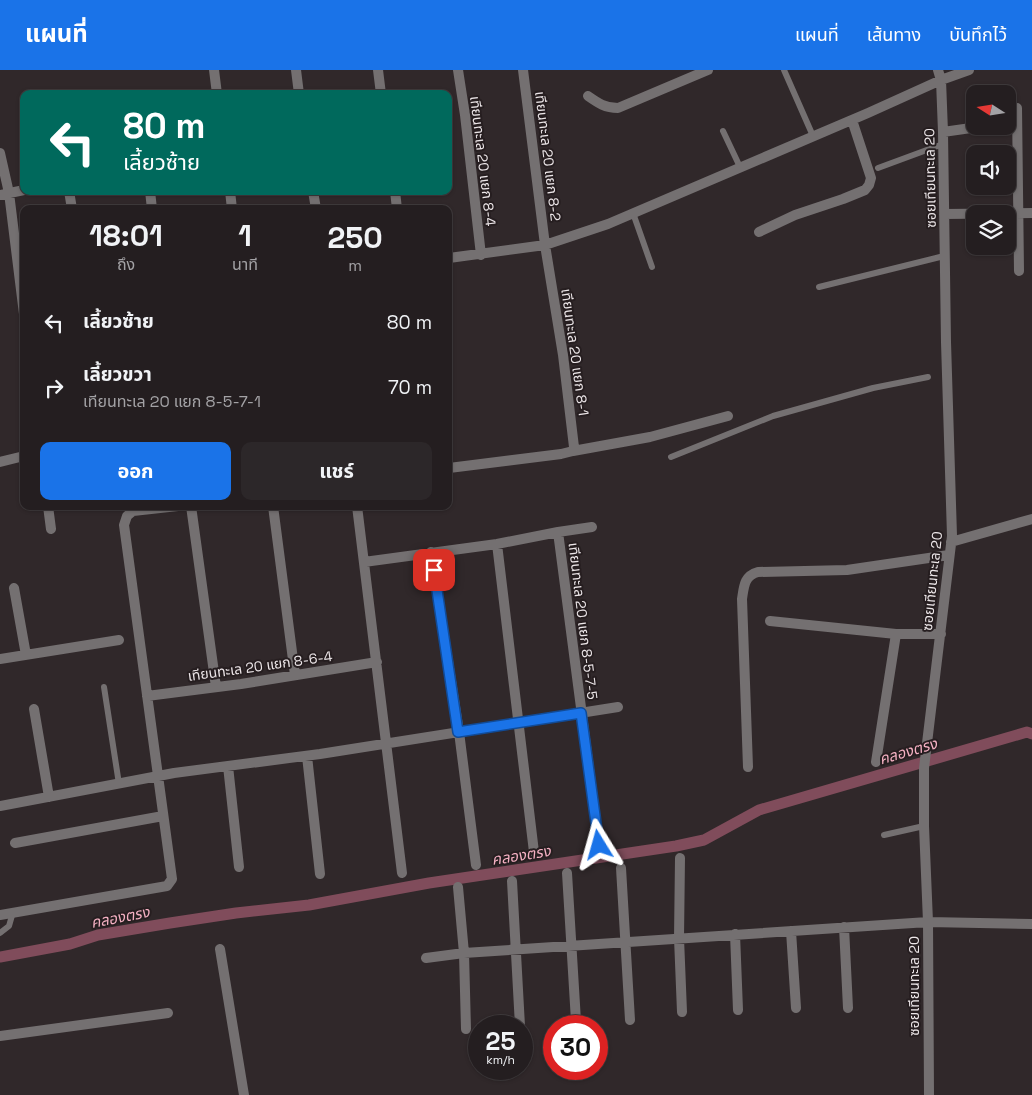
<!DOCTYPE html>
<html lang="th">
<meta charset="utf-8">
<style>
:root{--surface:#241e20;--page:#2c2729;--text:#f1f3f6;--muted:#a3a2a5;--line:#413c3e;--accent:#1a73e8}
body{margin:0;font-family:"Space Grotesk","Noto Sans Thai",sans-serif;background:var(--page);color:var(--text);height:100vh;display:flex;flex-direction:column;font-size:19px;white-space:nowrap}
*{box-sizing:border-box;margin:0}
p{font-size:16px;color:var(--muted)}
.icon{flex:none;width:28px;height:28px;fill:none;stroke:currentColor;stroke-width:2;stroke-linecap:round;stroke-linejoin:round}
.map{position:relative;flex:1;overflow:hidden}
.details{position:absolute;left:20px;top:135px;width:432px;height:305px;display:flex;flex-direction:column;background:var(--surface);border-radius:10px;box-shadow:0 1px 4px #0004,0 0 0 1px var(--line)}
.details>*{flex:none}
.hud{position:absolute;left:20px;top:20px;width:432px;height:105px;border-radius:10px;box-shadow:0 1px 4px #0004,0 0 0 1px var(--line);background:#00695c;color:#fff;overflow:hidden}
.needle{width:32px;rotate:282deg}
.tools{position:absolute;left:966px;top:15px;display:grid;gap:10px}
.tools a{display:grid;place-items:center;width:50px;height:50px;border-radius:10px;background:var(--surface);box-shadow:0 1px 4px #0004,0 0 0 1px var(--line);font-size:25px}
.speed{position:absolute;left:468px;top:945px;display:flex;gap:10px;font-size:25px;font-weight:700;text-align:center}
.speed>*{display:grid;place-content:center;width:65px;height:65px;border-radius:50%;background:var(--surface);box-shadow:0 1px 4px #0004,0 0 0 1px var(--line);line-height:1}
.speed small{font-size:12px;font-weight:400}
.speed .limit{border:8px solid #d22;background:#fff;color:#111}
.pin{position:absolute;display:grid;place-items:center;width:42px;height:42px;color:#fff;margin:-21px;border-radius:10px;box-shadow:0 2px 8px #0006}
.me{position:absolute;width:55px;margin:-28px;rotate:352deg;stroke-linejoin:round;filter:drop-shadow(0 0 4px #0008)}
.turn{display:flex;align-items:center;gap:18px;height:105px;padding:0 20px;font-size:22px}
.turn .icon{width:65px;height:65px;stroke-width:2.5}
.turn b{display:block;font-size:35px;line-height:42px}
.eta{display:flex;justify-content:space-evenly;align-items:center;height:85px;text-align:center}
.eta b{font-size:30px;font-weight:700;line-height:35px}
.button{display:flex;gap:10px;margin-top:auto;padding:10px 20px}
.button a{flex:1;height:58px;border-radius:10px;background:var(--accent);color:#fff;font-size:20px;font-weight:700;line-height:58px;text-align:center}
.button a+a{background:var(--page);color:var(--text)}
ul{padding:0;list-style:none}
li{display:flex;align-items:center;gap:15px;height:65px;padding:0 20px}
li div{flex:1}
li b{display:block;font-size:19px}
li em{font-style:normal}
header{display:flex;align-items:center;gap:30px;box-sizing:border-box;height:70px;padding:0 25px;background:var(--accent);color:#fff}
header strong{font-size:24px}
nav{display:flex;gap:28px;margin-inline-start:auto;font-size:18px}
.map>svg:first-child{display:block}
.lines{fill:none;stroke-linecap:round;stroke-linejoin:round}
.canal{stroke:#804c5b;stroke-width:11}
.service{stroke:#747071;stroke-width:6}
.minor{stroke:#747071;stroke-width:10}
.route-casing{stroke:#114b97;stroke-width:12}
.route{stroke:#1a73e8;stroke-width:9}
.labels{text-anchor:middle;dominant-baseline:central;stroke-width:4;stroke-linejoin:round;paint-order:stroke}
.street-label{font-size:14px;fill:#ece6e8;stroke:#261e20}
.water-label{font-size:15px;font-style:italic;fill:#f5b1c3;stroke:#261e20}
</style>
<header>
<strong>แผนที่</strong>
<nav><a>แผนที่</a><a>เส้นทาง</a><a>บันทึกไว้</a></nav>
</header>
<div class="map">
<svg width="1032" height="1025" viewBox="0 0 1032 1025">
<rect width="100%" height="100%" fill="#30282a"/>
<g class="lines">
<path class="canal" d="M0 887 70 874 98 865 170 853 236 843 309 835 429 813 676 776 704 770 759 740 1027 662 1032 664"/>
<path class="service" d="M784 0 813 66
M723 61 740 97
M878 98 943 74
M633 143 652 197
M819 217 944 186
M671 387 773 346 873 318 928 307
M104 617 119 714
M884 765 924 756
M0 863 9 856 13 842"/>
<path class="minor" d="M214 0 217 24
M296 0 299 24
M378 0 381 24
M458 0 465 45 481 185
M588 26C598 33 605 38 618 38L708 0
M1017 38 1019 201
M943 62 971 58
M0 83 9 123 24 244
M69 121 72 139
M150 121 152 139
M230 121 232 139
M313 121 316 139
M395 121 397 139
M0 125 24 120
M944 144 1032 143
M759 162 795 145 843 129 865 120 869 115 871 108 852 50
M449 188 545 175 608 154 868 43 941 10 969 0
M573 381 650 367 728 346
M0 392 24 386
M449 398 561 384 573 381 574 377 563 285 545 175 523 0
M48 436 51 459
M191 436 216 617
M273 436 295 605
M357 436 402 803
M558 462 599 775
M951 472 1032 449
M497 474 534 782
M431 482 459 662 476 795
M364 492 497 474 558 462 592 457
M14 518 26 585
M770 551 896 564H941
M0 589 119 570
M147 626 241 614 377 592
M34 639 49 727
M307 686 320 804
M876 692 896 564
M228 696 239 797
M748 697 742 529C744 516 744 506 758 502L847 500 949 485
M0 736 174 703 320 684 618 637
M15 773 163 746
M680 788 679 868 682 942
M621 798 630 950
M567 803 576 951
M512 811 520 956
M458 817 464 883 466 959
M0 845 167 816 172 809 124 455 127 446 133 441 178 436
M844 857 848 938
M791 861 796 938
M735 864 738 940
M220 879 244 1025
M426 888 464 883 928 852 1032 854
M0 966 168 943
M929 1025 928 852 924 756V698L952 466 946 272 943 62 941 10 938 0"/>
</g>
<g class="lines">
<g class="route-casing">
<path id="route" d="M434 500 458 662 581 643 599 775"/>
</g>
<use href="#route" class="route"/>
</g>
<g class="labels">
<g class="street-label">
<text transform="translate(548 86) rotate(83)">เทียนทะเล 20 แยก 8-2</text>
<text transform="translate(483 91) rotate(83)">เทียนทะเล 20 แยก 8-4</text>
<text transform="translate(930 108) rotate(-91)">ซอยเทียนทะเล 20</text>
<text transform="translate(575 282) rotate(82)">เทียนทะเล 20 แยก 8-1</text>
<text transform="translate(932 511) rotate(-84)">ซอยเทียนทะเล 20</text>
<text transform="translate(583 551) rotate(83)">เทียนทะเล 20 แยก 8-5-7-5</text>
<text transform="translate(260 596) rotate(-8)">เทียนทะเล 20 แยก 8-6-4</text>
<text transform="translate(914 916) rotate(-90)">ซอยเทียนทะเล 20</text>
</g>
<g class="water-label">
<text transform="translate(908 681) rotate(-16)">คลองตรง</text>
<text transform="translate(521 785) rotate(-9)">คลองตรง</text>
<text transform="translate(120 847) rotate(-11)">คลองตรง</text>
</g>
</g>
</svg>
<div class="tools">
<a><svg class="needle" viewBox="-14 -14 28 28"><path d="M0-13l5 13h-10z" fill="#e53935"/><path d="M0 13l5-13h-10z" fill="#a3a2a5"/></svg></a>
<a><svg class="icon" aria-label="sound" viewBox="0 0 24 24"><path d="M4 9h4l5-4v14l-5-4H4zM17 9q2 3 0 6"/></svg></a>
<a><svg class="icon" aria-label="layers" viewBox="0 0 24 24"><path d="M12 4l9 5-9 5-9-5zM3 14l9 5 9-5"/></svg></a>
</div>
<div class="speed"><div>25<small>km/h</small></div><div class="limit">30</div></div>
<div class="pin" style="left:434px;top:500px;background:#d93025"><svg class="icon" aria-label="arrive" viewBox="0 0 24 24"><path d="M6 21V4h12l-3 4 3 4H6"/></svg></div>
<svg class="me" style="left:599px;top:775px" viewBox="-20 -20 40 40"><path d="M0-17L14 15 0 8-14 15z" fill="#1a73e8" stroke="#fff" stroke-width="4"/></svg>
<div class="hud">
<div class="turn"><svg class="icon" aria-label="left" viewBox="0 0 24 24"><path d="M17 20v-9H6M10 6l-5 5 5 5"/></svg><div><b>80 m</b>เลี้ยวซ้าย</div></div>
</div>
<section class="details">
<div class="eta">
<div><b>18:01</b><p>ถึง</p></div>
<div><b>1</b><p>นาที</p></div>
<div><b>250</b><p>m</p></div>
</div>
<ul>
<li><svg class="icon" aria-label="left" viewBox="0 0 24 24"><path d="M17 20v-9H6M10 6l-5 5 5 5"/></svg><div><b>เลี้ยวซ้าย</b></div><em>80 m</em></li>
<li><svg class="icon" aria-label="right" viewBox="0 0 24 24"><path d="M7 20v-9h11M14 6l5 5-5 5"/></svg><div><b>เลี้ยวขวา</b><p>เทียนทะเล 20 แยก 8-5-7-1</p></div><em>70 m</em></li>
</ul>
<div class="button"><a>ออก</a><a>แชร์</a></div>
</section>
</div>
